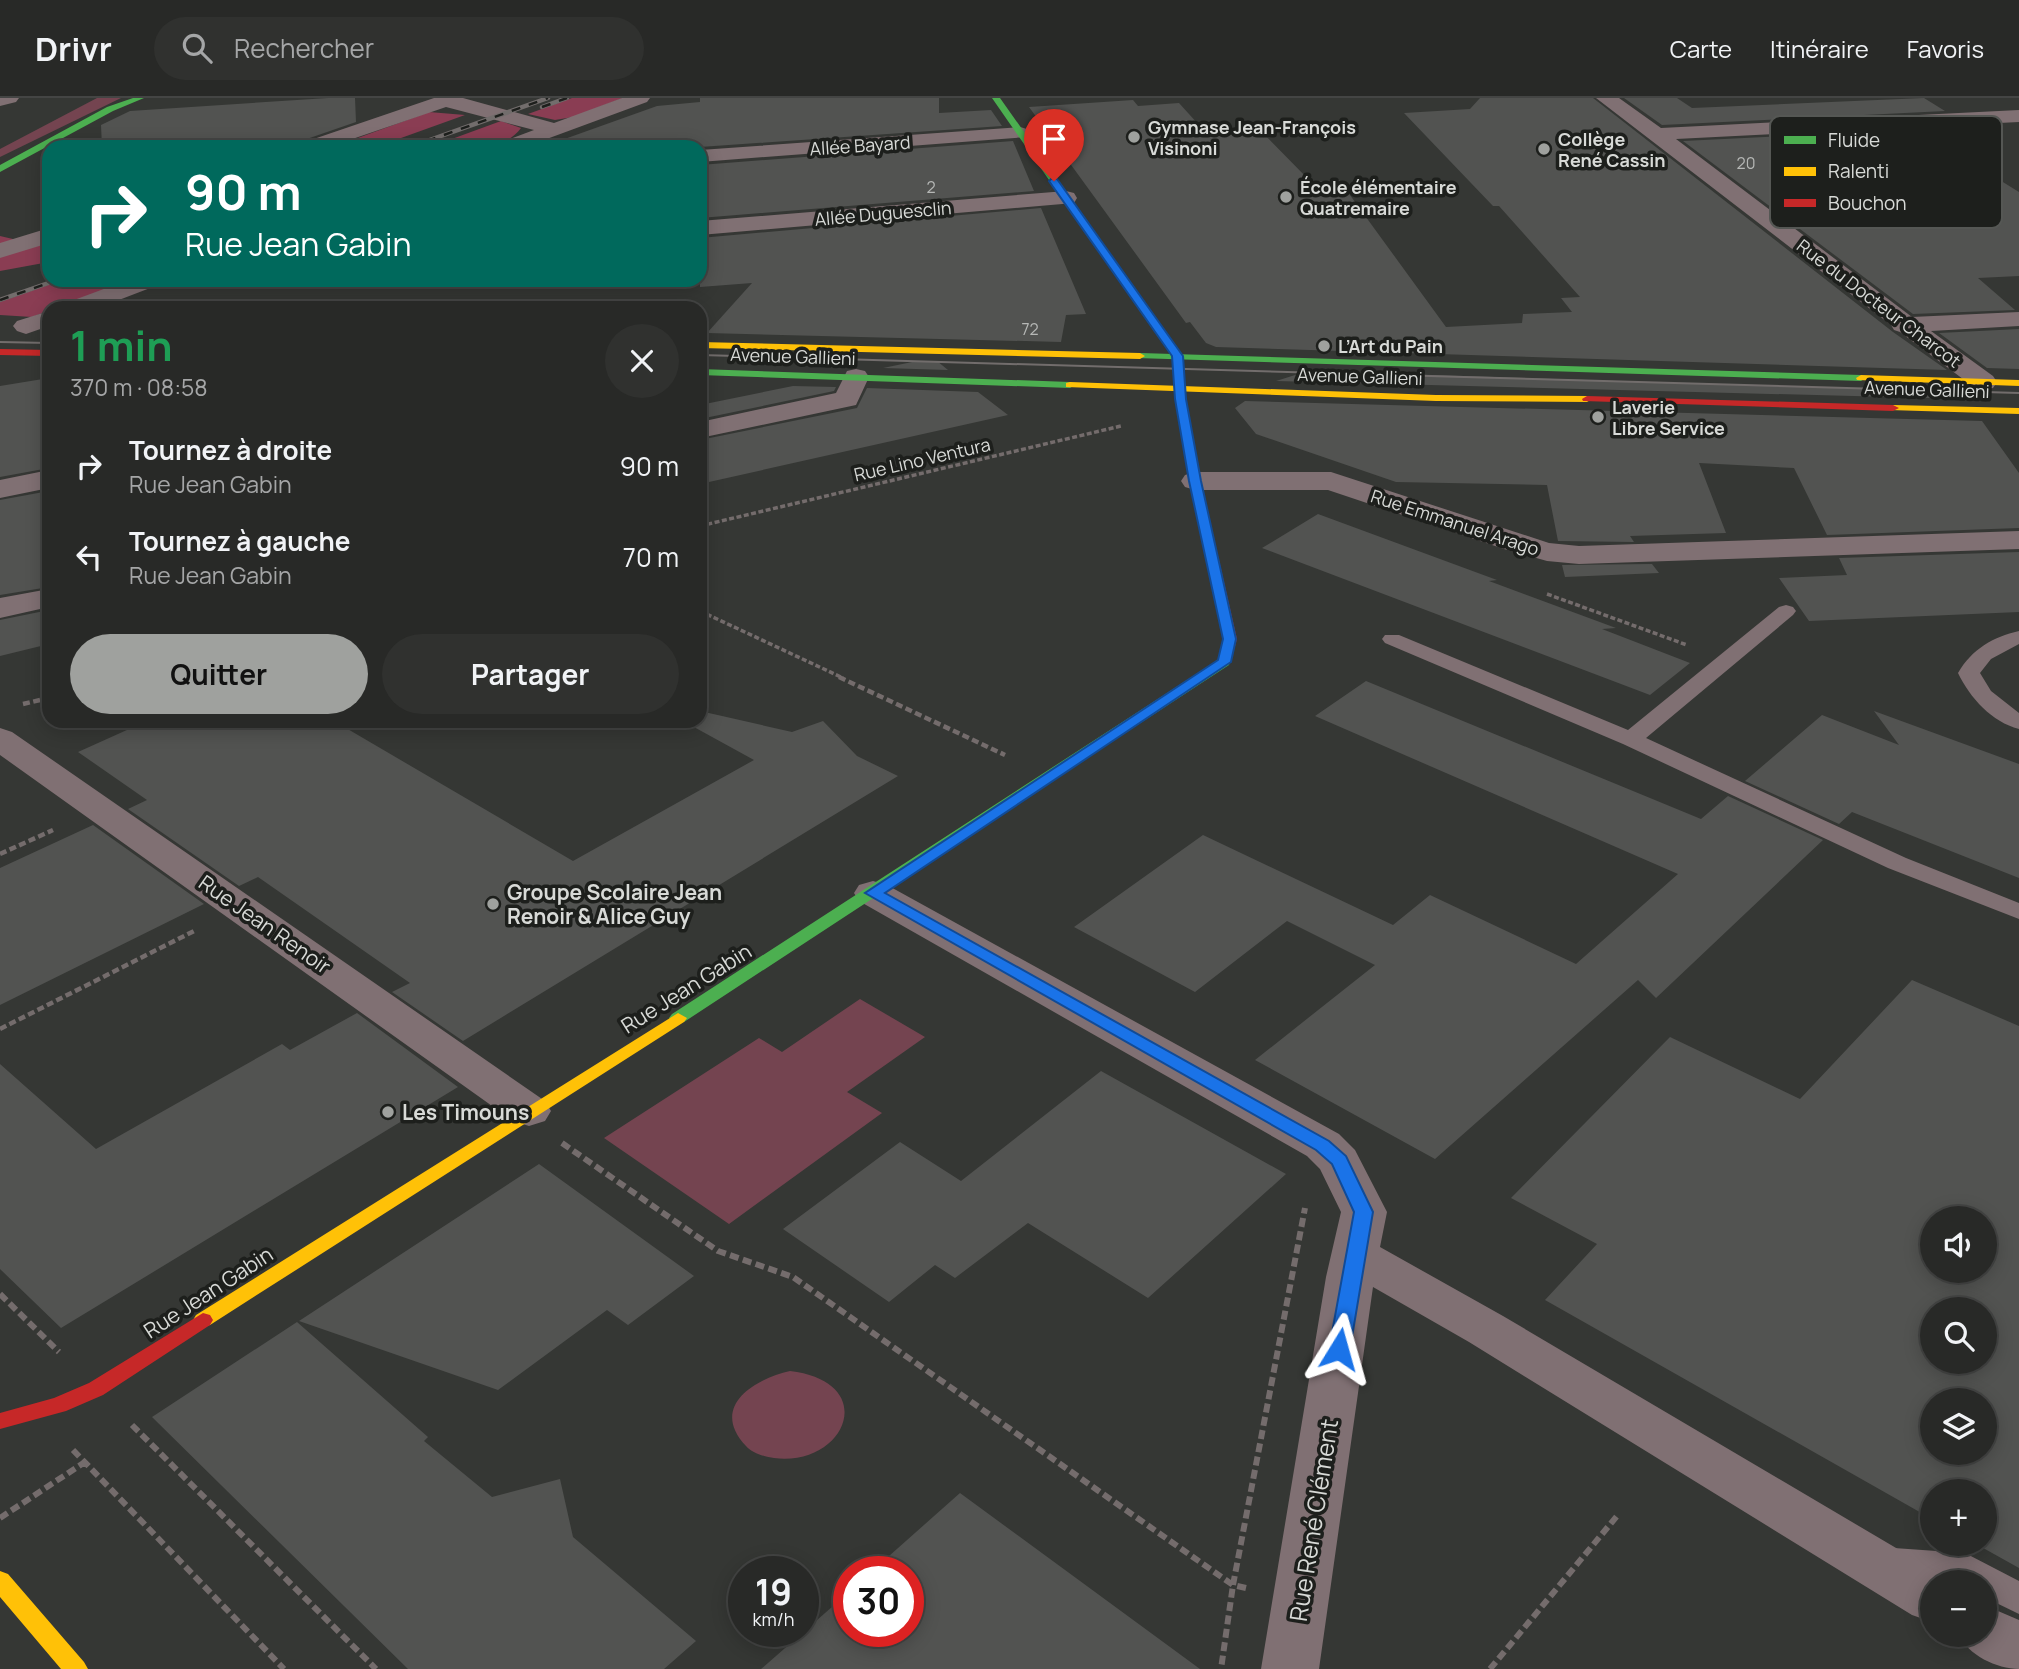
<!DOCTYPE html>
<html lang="fr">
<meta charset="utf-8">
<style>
:root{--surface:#282927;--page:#30312f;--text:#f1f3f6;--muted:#a5a6a7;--line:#444544;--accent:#9fa19e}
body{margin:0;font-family:Manrope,sans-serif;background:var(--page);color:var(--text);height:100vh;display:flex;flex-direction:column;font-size:26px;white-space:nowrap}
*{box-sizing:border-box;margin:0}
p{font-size:23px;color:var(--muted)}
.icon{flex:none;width:38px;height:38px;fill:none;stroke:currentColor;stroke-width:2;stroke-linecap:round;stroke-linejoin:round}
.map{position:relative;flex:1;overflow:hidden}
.details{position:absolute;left:42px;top:203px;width:665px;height:427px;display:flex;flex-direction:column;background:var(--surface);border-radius:21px;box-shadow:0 4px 18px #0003,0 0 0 2px var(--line)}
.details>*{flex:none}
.hud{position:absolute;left:42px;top:42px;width:665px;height:147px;border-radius:21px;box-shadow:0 4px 18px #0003,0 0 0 2px var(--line);background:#00695c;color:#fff;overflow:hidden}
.fabs{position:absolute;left:1920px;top:1108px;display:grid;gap:14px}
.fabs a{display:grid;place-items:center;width:77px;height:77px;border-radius:50%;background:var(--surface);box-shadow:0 4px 18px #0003,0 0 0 2px var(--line);font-size:35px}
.speed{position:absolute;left:728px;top:1458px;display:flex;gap:14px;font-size:35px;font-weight:700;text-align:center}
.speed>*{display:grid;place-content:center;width:91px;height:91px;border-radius:50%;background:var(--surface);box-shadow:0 4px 18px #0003,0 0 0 2px var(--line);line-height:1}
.speed small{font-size:18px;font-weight:400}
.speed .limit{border:10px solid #d22;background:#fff;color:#111}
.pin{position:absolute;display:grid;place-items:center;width:60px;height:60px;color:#fff;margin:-72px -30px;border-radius:50% 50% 50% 0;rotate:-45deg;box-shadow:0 0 7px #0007}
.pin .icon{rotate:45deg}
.me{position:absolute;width:77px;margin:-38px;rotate:8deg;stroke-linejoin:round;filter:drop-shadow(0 0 5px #0008)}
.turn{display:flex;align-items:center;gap:24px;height:147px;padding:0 28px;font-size:32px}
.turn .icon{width:91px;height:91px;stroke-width:2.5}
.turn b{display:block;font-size:49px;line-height:60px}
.round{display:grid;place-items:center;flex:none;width:74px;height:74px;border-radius:37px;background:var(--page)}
.summary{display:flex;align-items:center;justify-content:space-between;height:119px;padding:0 28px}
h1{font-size:42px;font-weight:700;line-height:52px;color:#1e9e55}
.primary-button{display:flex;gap:14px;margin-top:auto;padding:14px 28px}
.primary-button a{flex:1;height:80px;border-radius:42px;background:var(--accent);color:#111;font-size:28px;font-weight:700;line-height:80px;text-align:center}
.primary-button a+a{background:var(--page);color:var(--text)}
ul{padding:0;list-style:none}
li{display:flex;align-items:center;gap:21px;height:91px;padding:0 28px}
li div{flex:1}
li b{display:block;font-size:26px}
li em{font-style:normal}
header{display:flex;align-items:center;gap:42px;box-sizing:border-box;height:98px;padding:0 35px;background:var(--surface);border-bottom:2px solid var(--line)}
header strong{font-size:33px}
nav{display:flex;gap:38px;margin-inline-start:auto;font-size:24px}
.search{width:490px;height:63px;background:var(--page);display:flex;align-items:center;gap:18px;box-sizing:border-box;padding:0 24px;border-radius:38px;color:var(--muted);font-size:26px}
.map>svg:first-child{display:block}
.green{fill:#744450}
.forest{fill:#8a3d53}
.building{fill:#525351;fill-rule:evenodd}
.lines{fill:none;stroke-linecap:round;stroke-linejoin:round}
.path-far2{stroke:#746c6c;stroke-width:3.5;stroke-dasharray:5 2.5;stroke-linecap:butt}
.path-far1{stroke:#746c6c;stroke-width:4.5;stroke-dasharray:7 3.5;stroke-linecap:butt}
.path{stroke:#746c6c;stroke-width:6;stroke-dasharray:9 4.5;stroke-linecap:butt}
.lane{fill:#807073;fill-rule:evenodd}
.street{fill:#807073;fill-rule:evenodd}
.fast{fill:#4caf50;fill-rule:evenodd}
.slow{fill:#ffc107;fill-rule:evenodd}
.jam{fill:#c62828;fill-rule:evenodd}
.tram{stroke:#726d6c;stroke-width:2}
.rail-casing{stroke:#726d6c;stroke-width:4.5}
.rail{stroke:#1d1f1c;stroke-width:2.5;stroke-dasharray:9;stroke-linecap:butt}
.route{fill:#1a73e8;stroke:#114b97;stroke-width:2}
.poi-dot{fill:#9fa19e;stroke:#1d1f1c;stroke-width:2.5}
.labels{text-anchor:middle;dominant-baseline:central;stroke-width:7;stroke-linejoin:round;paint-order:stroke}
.far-number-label{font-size:16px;fill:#b6b8b6}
.far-poi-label{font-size:18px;font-weight:bold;fill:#d8dad7;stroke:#1d1f1c;text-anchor:start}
.far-street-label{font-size:18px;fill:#d8dad7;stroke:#1d1f1c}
.poi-label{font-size:21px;font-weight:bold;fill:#d8dad7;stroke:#1d1f1c;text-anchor:start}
.street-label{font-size:21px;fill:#d8dad7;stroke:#1d1f1c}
.near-street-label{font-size:24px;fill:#d8dad7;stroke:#1d1f1c}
.key{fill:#1d1f1c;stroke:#555754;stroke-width:2}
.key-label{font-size:19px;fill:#d8dad7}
</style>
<header>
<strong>Drivr</strong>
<div class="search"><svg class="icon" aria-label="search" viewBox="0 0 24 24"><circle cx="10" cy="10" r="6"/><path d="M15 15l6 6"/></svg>Rechercher</div>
<nav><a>Carte</a><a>Itinéraire</a><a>Favoris</a></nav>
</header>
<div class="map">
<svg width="2019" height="1571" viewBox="0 0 2019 1571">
<rect width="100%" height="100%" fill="#353734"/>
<path class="green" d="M97 0H121L0 59V51Z
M860 901 925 939 847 994 882 1015 729 1126 604 1040 759 940 782 954Z
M790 1273C881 1284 846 1369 774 1360 765 1359 752 1355 746 1348 709 1309 754 1281 790 1273Z"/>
<path class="forest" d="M572 0H623L573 19 555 22 528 16Z
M429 14 465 17 376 49H333Z
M501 23 521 30C502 56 459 49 430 49Z
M0 138 30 145 49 138V164L0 173Z
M62 182H130L32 219 0 217V204Z"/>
<path class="building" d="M328 0H355L356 24 301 43 255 46 254 49H102L101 27 130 13Z
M700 0H939V15L991 12 1002 28 700 49H560L559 43 657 8 700 4Z
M1480 0H1593L1893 234 1947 272 1216 249 1206 245 1190 224 1186 225 1029 9 1133 2 1138 8 1179 5 1208 37 1261 33 1311 84 1339 82 1446 229 1522 225 1523 216 1572 214 1561 200 1580 199 1499 108H1493L1404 15 1470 11Z
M1624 0H1677L1692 10 1924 0 1945 13 1662 27Z
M1970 29 1987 39 1935 42 2019 94V178L1978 180 2015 212 1913 216 1683 43Z
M1013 43 1034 93 700 120V67Z
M1041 110 1086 216 1066 217 1061 244 707 235 752 185 700 189V140Z
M2019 231V271L1987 270 1939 235Z
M917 263H937L948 272 883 270Z
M1308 273 1962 294 1967 301 1276 283Z
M49 280V370L0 379V288Z
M793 288 836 289 834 293 700 321V307Z
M867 290 978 294 1008 317 700 386V342L857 310Z
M1245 303 1982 323 2019 375V430L1827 437 1794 370 1699 365 1726 435 1630 438 1634 444 1558 443 1547 387 1396 384 1256 336 1235 310Z
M49 393V489L0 497V402Z
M1318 416 1497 482 1489 483 1616 530 1602 531 1690 565 1650 597 1262 450Z
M2019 454V514L1809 523 1779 480 1847 477 1839 460Z
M1652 466 1659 475 1565 479 1562 467Z
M49 512V546L0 558V522Z
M1366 583 1701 721 1728 698 1823 742 1656 900 1638 882 1435 1061 1255 962 1375 867 1287 823 1195 894 1074 829 1203 737 1393 827 1430 797 1576 866 1678 776 1315 618Z
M700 613 792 634 823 623 857 658 898 678 463 943 392 894 410 885 258 779 239 788 128 711 147 702 78 654 138 627 153 623H334L573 763 754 662 683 623H700Z
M1874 613 2019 666V780L1852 714 1839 726 1745 683 1822 617 1899 647Z
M93 727 204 806 0 907V770Z
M1912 882 2019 928V1470L1976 1446H1984V1393H1932V1421L1545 1202 1597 1146 1511 1100 1670 939 1800 1001ZM1932 1120H1984V1172H1932ZM1932 1211H1984V1264H1932ZM1932 1302H1984V1354H1932Z
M357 915 458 989 61 1230 0 1171V966L96 1051 282 946 290 952Z
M1101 973 1286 1076 1148 1200 1028 1125 955 1180 935 1167 889 1204 783 1131 900 1044 961 1083Z
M539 1066 694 1178 628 1227 607 1212 498 1292 299 1223Z
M297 1224 428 1339 424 1343 492 1399 560 1381 573 1439 696 1543 664 1571H408L152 1319Z
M960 1395 1200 1571H761L849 1494V1533H908V1474H871Z"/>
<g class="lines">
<path class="path-far2" d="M700 428 1121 328
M1547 496 1687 547
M700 513 843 580"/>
<path class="path-far1" d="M839 579 1005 657
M23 606 49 600
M0 756 53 732
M0 931 196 832"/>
<path class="path" d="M562 1045 718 1153 793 1179 1233 1487 1221 1571
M0 1196 59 1254
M132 1327 376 1571
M73 1352 284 1571
M0 1420 85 1364
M1246 1490 1233 1487 1305 1110
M1490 1571 1617 1418"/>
<path class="lane" d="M1786 507 1793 509 1796 513 1793 517 1646 640 1906 760 2019 805V821L1888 770 1623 646 1385 545 1382 541 1385 537H1399L1628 632 1779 509Z
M2019 533V546L1991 561 1980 575 1991 593 2019 615V631C1992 624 1970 600 1958 575 1972 551 1993 539 2019 533Z
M1894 1450 1965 1455 2019 1483V1516L1984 1499V1484L1894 1480 1882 1475 1877 1465 1882 1455Z"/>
<path class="street" d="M0 0H19L16 4 0 8Z
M434 0H463L554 25 622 0H650L647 4 525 49H496L499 45 534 32 446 9 329 49H299L302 45Z
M1596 0H1619L1661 30 2019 12V24L1676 41 1912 219 2019 214V228L1931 233 1993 278 1997 284 1993 290 1984 292 1975 290 1900 234 1894 232 1891 227Z
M1020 29 1027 31 1030 35 1027 39 700 64V52Z
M1066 93 1074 95 1077 100 1074 105 700 137V123Z
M49 130V145L0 160V145Z
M128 182H162L158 187 98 210H63L66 205Z
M49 213V228L26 236 17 233 13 228 17 223Z
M856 271 865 273 869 279 856 307 700 340V324L836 295 847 273Z
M49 372V390L0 400V382Z
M1195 374H1331L1549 445 1579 448 2019 433V451L1579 466 1547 463 1504 451 1328 392H1195L1185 389 1181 383 1185 377Z
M49 491V509L0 520V500Z
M0 630 12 634 545 1003 551 1013 545 1023 529 1028 513 1023 0 657Z
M873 783 887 787 1339 1036 1355 1052 1387 1114 1380 1149 1503 1218 1952 1483 1932 1484V1524L1912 1517 1469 1244 1373 1189 1319 1571H1261L1326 1179 1341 1114 1320 1071 1307 1058 859 803 854 795 859 787Z
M1984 1507 2019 1522V1571C1997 1571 1968 1557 1958 1536H1984Z"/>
<path class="fast" d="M133 0H144L113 13 0 74V67L107 9Z
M992 0H1000L1162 229V233H1154Z
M1140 255 1861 277 1866 280 1861 283 1136 260 1135 258Z
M700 271 1070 284 1075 287 1070 290 700 277Z
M1227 548 1234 552 1229 567 684 924H672L669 920 672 916 1218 562 1220 552Z"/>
<path class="slow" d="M700 244 1140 255 1145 258 1140 261 700 250Z
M1861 277 2019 282V288L1857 282 1856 280Z
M1070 284 1436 297 1587 298 1592 301 1587 304 1436 303 1066 289V285Z
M1893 307 2019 310V316L1889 312V308Z
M678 915 687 920 684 924 210 1227 203 1229 196 1227 193 1222 196 1217Z
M0 1473 8 1476 84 1564 88 1571H61L0 1499Z"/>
<path class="jam" d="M1154 229H1162L1182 258 1185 301 1201 383 1237 541 1234 552 1227 556 1220 552 1223 541 1189 383 1175 301 1172 258 1153 231Z
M0 251 49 252V258L0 257Z
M1587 298 1893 307 1899 310 1893 313 1583 303 1582 301Z
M203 1215 210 1217 213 1222 210 1227 103 1297 66 1313 0 1331V1315L54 1300 89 1285Z"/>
<path class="tram" d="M0 244 49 245
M700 257 2019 295"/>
<g class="rail-casing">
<path id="rail" d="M542 9 567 0
M410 49 548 0
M0 202 57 182"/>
</g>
<use href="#rail" class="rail"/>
</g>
<path class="route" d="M1051 81H1057L1183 258 1186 301 1201 383 1236 541 1231 564 885 795 1329 1043 1346 1058 1373 1114 1350 1251 1347 1257 1339 1259 1332 1257 1329 1251 1354 1114 1332 1066 1316 1052 865 795 1218 562 1223 541 1189 383 1175 301 1172 258 1049 83Z"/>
<g class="poi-dot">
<circle cx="1134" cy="39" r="7"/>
<circle cx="1544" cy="51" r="7"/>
<circle cx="1286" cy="99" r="7"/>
<circle cx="1324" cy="248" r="7"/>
<circle cx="1598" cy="319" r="7"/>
<circle cx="493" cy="806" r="7"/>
<circle cx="388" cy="1014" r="7"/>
</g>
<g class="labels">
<g class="far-number-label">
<text x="1746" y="65">20</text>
<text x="931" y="89">2</text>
<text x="1030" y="231">72</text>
</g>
<g class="far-poi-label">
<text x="1148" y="29">Gymnase Jean-François<tspan x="1148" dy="21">Visinoni</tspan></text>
<text x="1558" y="41">Collège<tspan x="1558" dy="21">René Cassin</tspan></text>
<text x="1300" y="89">École élémentaire<tspan x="1300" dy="21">Quatremaire</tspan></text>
<text x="1338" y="248">L’Art du Pain</text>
<text x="1612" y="309">Laverie<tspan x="1612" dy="21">Libre Service</tspan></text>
</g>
<g class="far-street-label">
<text transform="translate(860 47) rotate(-4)">Allée Bayard</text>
<text transform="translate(883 115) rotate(-5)">Allée Duguesclin</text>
<text transform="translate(1879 205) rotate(37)">Rue du Docteur Charcot</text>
<text transform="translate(793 258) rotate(2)">Avenue Gallieni</text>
<text transform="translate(1360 278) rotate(2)">Avenue Gallieni</text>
<text transform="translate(1927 291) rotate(2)">Avenue Gallieni</text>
<text transform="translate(922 361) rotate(-13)">Rue Lino Ventura</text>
<text transform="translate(1455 424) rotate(18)">Rue Emmanuel Arago</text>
</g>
<g class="poi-label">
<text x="507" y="794">Groupe Scolaire Jean<tspan x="507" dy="24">Renoir &amp; Alice Guy</tspan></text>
<text x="402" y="1014">Les Timouns</text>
</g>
<g class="street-label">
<text transform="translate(265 826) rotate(35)">Rue Jean Renoir</text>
<text transform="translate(686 890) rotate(-32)">Rue Jean Gabin</text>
<text transform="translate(208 1194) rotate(-33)">Rue Jean Gabin</text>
</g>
<g class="near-street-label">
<text transform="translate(1313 1422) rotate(-81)">Rue René Clément</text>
</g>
</g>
<rect x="1770" y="18" width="232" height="112" rx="10" class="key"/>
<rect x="1784" y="38" width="32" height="8" fill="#4caf50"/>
<rect x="1784" y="69" width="32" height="9" fill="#ffc107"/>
<rect x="1784" y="101" width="32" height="8" fill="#c62828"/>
<g class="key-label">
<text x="1828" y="49">Fluide</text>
<text x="1828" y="80">Ralenti</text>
<text x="1828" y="112">Bouchon</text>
</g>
</svg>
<div class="fabs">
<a><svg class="icon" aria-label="sound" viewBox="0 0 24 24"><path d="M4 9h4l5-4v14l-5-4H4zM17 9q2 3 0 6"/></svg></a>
<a><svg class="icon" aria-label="search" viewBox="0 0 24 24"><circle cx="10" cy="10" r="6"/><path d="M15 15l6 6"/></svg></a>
<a><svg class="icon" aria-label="layers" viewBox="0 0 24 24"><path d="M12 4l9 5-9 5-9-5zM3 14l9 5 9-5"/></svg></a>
<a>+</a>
<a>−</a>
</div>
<div class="speed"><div>19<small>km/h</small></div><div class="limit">30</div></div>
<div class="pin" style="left:1054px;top:83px;background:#d93025"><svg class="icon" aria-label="arrive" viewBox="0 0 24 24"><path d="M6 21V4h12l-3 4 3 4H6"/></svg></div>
<svg class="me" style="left:1339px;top:1251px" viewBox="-20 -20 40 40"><path d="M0-17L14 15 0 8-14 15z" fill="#1a73e8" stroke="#fff" stroke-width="4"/></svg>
<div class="hud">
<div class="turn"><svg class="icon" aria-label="right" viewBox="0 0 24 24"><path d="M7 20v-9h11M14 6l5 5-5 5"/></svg><div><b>90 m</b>Rue Jean Gabin</div></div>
</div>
<section class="details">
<div class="summary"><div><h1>1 min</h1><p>370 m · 08:58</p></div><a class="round"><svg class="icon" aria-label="close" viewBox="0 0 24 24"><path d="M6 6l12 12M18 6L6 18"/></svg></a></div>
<ul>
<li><svg class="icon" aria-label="right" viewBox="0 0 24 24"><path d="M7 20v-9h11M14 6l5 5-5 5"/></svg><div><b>Tournez à droite</b><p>Rue Jean Gabin</p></div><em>90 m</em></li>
<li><svg class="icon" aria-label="left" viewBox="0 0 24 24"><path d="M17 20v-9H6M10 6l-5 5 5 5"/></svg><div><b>Tournez à gauche</b><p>Rue Jean Gabin</p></div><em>70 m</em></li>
</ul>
<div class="primary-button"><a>Quitter</a><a>Partager</a></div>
</section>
</div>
